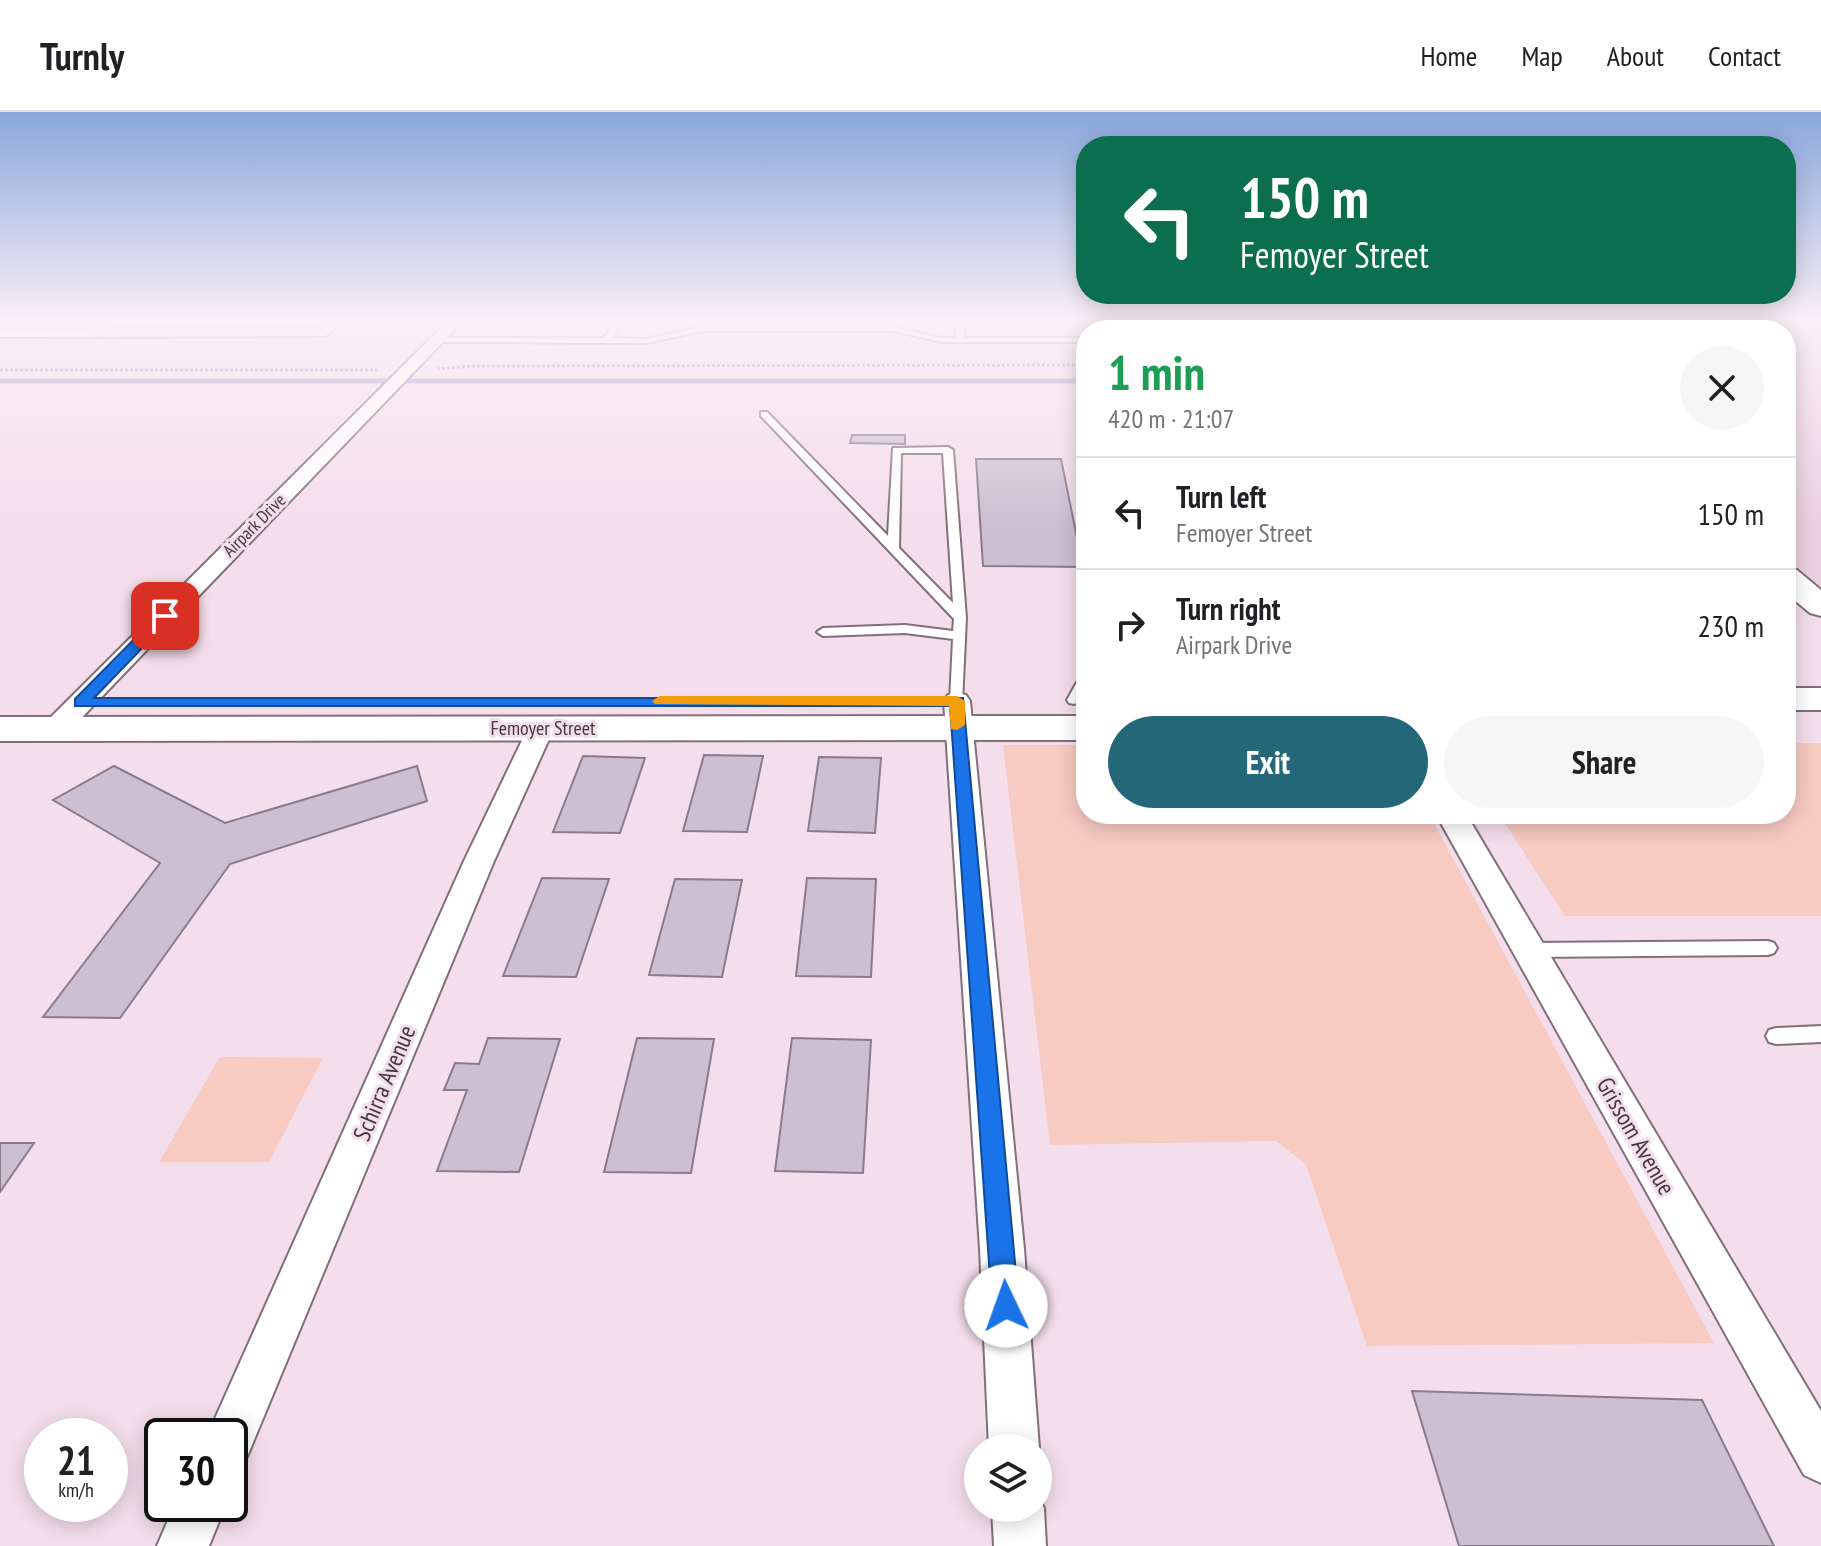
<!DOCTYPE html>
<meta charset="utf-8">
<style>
:root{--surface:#fff;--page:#f6f6f6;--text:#202124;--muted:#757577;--line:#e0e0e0;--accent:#246779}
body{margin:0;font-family:"PT Sans Narrow",sans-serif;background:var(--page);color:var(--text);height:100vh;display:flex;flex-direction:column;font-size:30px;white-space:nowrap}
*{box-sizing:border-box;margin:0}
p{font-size:26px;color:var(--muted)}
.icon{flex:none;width:44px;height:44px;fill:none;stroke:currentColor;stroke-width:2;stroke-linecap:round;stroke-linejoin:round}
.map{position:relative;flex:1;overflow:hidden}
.panel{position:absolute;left:1076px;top:208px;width:720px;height:504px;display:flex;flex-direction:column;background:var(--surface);border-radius:32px;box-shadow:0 4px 20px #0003}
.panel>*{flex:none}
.banner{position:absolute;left:1076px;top:24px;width:720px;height:168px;border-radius:32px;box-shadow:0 4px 20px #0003;background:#0b6e4f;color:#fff;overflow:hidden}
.fabs{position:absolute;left:964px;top:1322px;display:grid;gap:16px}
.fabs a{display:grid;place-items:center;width:88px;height:88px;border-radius:50%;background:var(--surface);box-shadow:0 4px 20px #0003;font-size:40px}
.speed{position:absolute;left:24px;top:1306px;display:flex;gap:16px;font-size:40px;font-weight:700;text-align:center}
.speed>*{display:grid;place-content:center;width:104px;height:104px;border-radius:50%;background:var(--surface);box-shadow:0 4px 20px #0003;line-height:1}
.speed small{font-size:20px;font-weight:400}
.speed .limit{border:4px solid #111;border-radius:12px;background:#fff;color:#111}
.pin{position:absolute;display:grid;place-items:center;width:68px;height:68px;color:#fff;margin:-34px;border-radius:16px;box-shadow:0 4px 12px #0006}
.me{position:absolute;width:88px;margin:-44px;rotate:357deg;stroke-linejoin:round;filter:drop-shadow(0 0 6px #0008)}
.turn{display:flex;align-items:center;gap:28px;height:168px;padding:0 32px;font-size:36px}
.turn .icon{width:104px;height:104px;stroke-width:2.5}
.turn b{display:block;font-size:56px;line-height:68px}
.round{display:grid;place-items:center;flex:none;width:84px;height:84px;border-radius:42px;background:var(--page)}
.headline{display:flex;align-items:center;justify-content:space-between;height:136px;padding:0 32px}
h1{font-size:48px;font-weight:700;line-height:60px;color:#1e9e55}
.primary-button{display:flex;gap:16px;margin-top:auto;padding:16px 32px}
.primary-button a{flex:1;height:92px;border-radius:48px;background:var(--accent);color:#fff;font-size:32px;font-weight:700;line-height:92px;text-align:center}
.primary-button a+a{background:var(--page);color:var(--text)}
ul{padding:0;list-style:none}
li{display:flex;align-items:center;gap:24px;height:112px;padding:0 32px;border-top:2px solid var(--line)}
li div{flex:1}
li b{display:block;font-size:30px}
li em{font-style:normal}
header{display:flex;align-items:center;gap:48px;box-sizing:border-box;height:112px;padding:0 40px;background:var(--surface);border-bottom:2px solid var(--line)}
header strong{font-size:38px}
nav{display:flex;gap:44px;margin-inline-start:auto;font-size:28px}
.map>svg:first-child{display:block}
.built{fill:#ecd0e1}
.green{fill:#f7cac2}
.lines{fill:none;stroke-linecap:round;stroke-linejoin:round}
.stream{stroke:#9c93cb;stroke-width:5}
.building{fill:#cdbfd2;stroke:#887b8c;stroke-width:2}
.lane-casing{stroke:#826f7a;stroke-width:4}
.street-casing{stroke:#826f7a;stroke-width:4}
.secondary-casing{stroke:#826f7a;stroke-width:4}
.path{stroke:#988992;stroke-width:3;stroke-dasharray:3 2;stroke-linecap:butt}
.lane{fill:#fff;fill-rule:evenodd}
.street{fill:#fff;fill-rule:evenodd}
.secondary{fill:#fff;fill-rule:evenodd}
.route{fill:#1a73e8;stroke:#114b97;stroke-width:2}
.slow{fill:#f59e0b}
.labels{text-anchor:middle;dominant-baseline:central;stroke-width:6;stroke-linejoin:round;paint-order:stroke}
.far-street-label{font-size:18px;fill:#41393e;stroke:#f4deeb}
.street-label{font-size:20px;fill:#41393e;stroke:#f4deeb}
.near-street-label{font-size:24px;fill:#41393e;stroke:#f4deeb}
</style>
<header>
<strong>Turnly</strong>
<nav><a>Home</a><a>Map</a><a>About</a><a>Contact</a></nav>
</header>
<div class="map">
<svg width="1821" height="1434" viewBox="0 0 1821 1434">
<rect width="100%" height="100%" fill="#f4deeb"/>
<path class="built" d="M1478 211H1821V494L1786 465V218H1487Z"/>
<path class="green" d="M1786 631H1821V804H1565L1499 702H1786Z
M1003 633H1086V702H1429L1714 1231 1367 1234 1306 1052 1276 1029 1050 1033Z
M220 945 323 946 269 1050H159Z"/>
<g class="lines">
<path class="stream" d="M1432 211 1440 218
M0 269H1086"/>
</g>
<path class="building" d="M691 211H906V213H690Z
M852 323H905V332L850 331Z
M976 347H1061L1083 455 983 454Z
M704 643 763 644 747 720 683 719Z
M583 644 645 646 620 721 553 720Z
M819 645 881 646 875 721 808 719Z
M114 654 225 711 417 654 427 689 230 752 120 906 43 905 160 751 53 688Z
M542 766 609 767 576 865 503 864Z
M807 766 876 767 871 865 796 864Z
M675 767 742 768 722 865 649 863Z
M488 926 560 927 519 1060 437 1059 467 978H444L455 951 479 952Z
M637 926 714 927 691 1061 604 1060Z
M792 926 871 928 863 1061 775 1059Z
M0 1031H34L0 1080Z
M1412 1279 1702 1288 1774 1434H1459Z"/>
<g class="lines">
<g class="lane-casing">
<path id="lane" d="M614 211H622L612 226 647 227 701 215H893L941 226H956L955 211H963L964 226H1086V230H941L893 219H701L647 231 437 230 433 228 437 226H604Z
M1167 211H1175L1179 218H1171Z
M761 300H767L888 424 893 336 948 335 953 338 966 506 962 592H952L950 589 953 527 905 521 823 524 817 520 823 516 905 513 953 519 954 507 761 304ZM901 341H943L953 491 899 436Z
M1086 562C1086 573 1087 589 1074 592L1069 591 1067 588 1081 563Z
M1768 829 1774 831 1777 836 1774 841 1768 843 1528 845 1522 843 1519 838 1522 833 1528 831Z
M1821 914V930L1776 932 1769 930 1766 924 1769 918 1776 916Z"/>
</g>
<g class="street-casing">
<path id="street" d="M327 211H343L325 224 0 225V217L321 216Z
M446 211H461L65 623 55 625 45 623 42 617 45 611Z
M957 581 966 583 970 589 1024 1137 1039 1336 1038 1337 989 1336 980 1137 944 589 948 583Z
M541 608 550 610 554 616 494 749 247 1345 230 1352V1324H207L213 1311 464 749 528 616 532 610Z
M1436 702H1466L1821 1299V1371L1804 1363Z
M1038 1383 1044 1396 1046 1434H994L992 1396H1038Z
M175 1392H226L209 1434H157Z"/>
</g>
<g class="secondary-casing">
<path id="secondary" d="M1572 211H1592L1590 218H1570Z
M1786 456 1797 458 1821 478V504L1810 501 1786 481Z
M1786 576H1821V598H1786Z
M1086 604V628L0 629V605Z"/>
</g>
<path class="path" d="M1388 211 1395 218
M437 257 472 254 1086 253
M0 258H379"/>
<use href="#lane" class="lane"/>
<use href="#street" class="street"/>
<use href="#secondary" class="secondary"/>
</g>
<linearGradient id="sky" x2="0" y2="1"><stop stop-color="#89a7dc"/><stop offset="0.51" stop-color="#faf0f6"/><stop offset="1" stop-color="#faf0f6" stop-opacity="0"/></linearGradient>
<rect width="1821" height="412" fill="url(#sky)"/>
<path class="route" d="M165 499 172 504 170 507 94 586H963L1019 1194 1015 1204 1006 1208 996 1204 992 1194 950 594H75V587L160 501Z"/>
<path class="slow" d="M660 584H957L965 589V613L957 618 951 617 949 594 655 592 652 589Z"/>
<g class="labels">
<g class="far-street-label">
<text transform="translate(254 413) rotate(-45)">Airpark Drive</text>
</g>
<g class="street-label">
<text x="543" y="616">Femoyer Street</text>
</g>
<g class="near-street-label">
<text transform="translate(384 971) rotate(-67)">Schirra Avenue</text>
<text transform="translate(1636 1024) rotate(60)">Grissom Avenue</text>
</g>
</g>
</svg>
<div class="fabs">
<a><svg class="icon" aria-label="layers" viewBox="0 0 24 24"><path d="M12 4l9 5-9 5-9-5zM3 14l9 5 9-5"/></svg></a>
</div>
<div class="speed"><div>21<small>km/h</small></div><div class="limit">30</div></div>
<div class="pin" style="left:165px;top:504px;background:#d93025"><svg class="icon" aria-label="arrive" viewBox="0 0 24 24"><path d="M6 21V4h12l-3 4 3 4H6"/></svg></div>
<svg class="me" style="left:1006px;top:1194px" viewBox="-20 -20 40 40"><circle r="19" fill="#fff"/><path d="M0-13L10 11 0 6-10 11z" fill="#1a73e8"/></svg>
<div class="banner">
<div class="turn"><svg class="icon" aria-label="left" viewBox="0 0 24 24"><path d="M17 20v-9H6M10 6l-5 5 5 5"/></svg><div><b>150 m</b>Femoyer Street</div></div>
</div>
<section class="panel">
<div class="headline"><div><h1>1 min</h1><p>420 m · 21:07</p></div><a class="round"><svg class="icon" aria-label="close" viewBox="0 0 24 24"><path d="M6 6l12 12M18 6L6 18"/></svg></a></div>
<ul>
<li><svg class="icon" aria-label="left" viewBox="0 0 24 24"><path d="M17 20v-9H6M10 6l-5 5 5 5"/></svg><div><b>Turn left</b><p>Femoyer Street</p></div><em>150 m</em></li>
<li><svg class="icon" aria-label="right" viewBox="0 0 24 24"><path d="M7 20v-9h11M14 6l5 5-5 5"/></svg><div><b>Turn right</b><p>Airpark Drive</p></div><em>230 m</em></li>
</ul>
<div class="primary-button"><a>Exit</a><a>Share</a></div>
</section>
</div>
